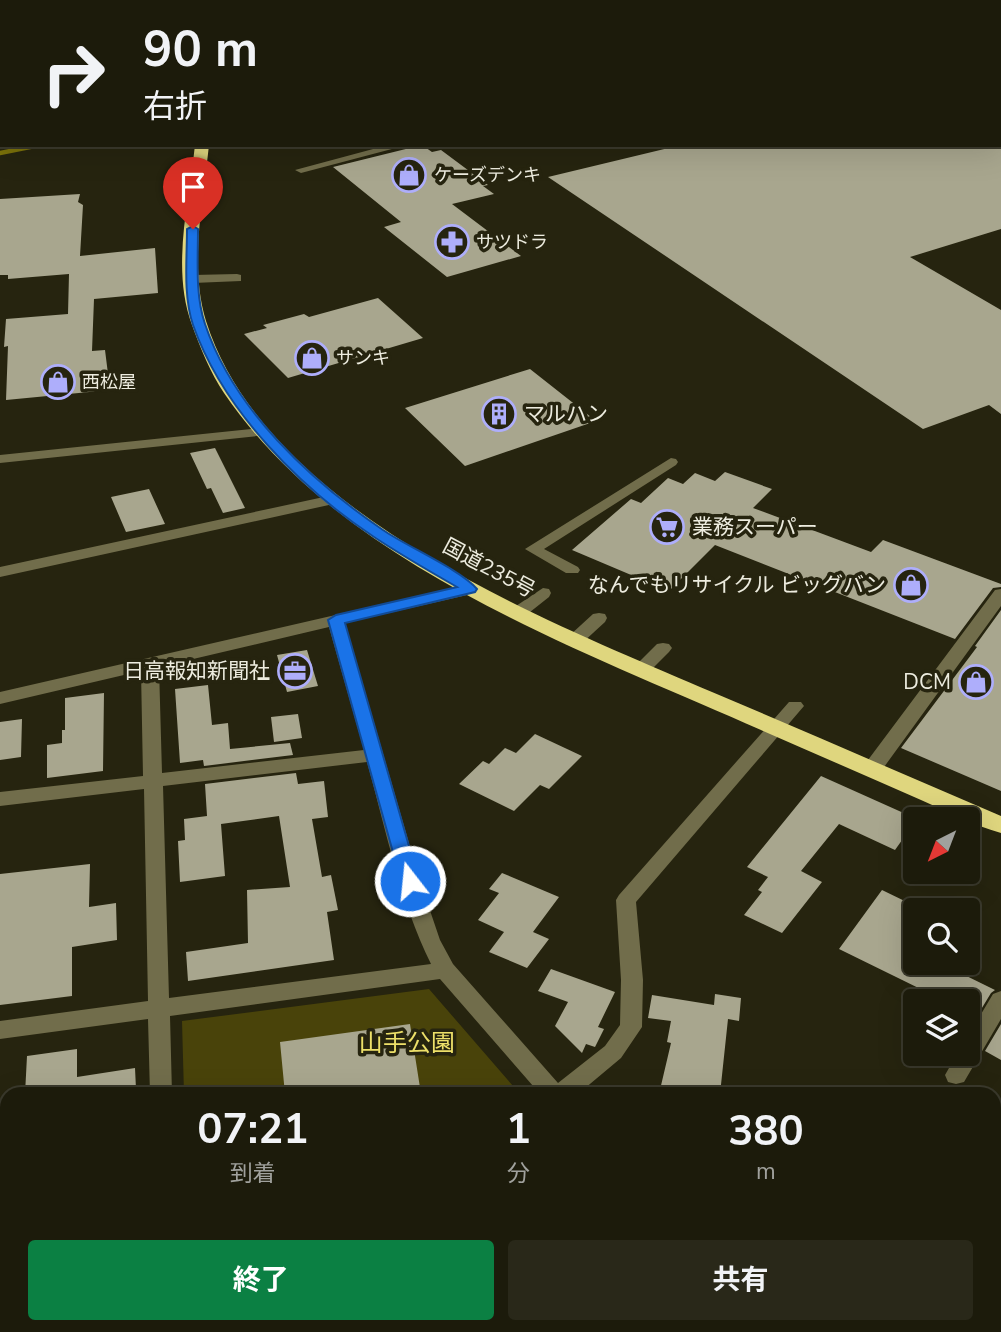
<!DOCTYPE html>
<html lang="ja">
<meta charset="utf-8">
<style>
:root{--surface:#1c1b0b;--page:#292819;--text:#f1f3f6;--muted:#a0a19d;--line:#3a392c;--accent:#0b8043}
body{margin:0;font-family:"Nunito Sans","Noto Sans JP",sans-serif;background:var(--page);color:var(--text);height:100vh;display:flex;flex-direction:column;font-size:26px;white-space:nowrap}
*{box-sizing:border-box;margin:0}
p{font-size:23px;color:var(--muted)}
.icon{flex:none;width:38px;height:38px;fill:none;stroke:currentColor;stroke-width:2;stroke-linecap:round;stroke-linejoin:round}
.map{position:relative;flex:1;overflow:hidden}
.panel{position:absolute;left:0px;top:1087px;width:1001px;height:247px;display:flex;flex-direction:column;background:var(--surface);border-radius:21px 21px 0 0;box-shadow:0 7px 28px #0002,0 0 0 2px var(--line)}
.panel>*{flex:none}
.top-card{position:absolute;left:0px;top:0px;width:1001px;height:147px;box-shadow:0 7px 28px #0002,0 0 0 2px var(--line);background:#1c1b0b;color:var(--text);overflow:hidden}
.needle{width:46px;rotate:222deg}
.tools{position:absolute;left:903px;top:807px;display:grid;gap:14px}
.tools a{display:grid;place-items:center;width:77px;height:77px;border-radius:7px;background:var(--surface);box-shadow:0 7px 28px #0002,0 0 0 2px var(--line);font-size:35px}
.pin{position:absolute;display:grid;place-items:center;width:60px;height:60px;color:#fff;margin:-72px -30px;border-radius:50% 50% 50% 0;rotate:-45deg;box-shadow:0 0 7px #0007}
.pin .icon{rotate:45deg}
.me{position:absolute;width:77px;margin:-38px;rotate:344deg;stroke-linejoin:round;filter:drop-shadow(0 0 5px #0008)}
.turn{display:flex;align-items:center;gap:24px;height:147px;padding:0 28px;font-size:32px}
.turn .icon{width:91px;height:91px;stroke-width:2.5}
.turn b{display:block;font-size:49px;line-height:60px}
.eta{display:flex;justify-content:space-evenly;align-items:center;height:119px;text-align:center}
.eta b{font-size:42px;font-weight:700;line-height:49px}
.cta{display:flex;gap:14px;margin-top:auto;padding:14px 28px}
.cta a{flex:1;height:80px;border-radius:7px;background:var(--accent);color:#fff;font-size:28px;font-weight:700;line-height:80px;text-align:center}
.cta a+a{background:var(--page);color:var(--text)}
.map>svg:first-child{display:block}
.green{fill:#49430a}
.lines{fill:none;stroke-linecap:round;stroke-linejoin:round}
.stream{stroke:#7b710a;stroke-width:4.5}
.building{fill:#a8a68e}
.minor{fill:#716d4b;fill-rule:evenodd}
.major{fill:#c0b870;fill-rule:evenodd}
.highway{fill:#dfd67e;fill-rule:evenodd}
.route{fill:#1a73e8;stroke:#114b97;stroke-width:2}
.labels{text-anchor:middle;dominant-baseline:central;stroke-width:7;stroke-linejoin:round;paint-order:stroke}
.far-poi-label{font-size:18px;fill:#edecdf;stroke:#26240f;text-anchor:start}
.poi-label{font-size:21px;fill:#edecdf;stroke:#26240f;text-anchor:end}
.street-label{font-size:21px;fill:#edecdf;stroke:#26240f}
.near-park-label{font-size:24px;fill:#ede069;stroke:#26240f}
</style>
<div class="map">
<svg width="1001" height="1332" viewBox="0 0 1001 1332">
<rect width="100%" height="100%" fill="#26240f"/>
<path class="green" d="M429 989 520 1094H184L182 1021Z
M633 1327 635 1332H199V1327Z"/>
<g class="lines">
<path class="stream" d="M692 2 698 0
M0 153 40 145"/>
</g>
<path class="building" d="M422 145 432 152 441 150 488 185 483 186 494 194 452 204 521 256 447 277 384 227 401 222 333 167Z
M681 145H1001V229L910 257 1001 310V414L989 405 923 429 548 177Z
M80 194 78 202 83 205 80 256 155 248 158 293 94 299 92 351 105 350 110 390 6 400 8 346 4 347 6 319 68 314 69 274 8 279V275H0V199Z
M378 298 423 338 288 378 244 334 267 328 263 325 304 314 309 317Z
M530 369 596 421 465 466 405 408Z
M215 448 245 508 223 513 211 488 207 489 190 453Z
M725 472 772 489 753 508 871 552 883 540 1001 584V587L993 588 955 639 715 545 669 591 572 550 631 499 641 503 668 478 683 484 695 473 715 481Z
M149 489 165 524 126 532 111 497Z
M1001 610V791L901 748 977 647 975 646Z
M307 650 318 686 287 692 277 655Z
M208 685 212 725 228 723 230 749 290 743 293 755 204 766 203 760 180 763 175 689Z
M104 693 103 771 47 778V745L62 743V730H65V698Z
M298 714 302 738 274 742 271 717Z
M22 719 21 757 0 760V722Z
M535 734 582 756 549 789 540 785 514 811 459 784 483 761 489 764 505 748 516 753Z
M296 773 298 784 324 781 328 817 312 819 322 877 331 875 338 910 327 912 334 960 188 981 186 952 248 943 247 890 290 887 279 816 221 824 225 876 180 882 178 841 185 840 184 819 207 816 205 784Z
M821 776 917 819 895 850 839 824 801 871 822 882 782 933 744 915 762 892 758 890 768 877 747 867Z
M90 864 89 907 116 903 117 940 72 947V996L0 1005V874Z
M502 873 559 897 533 932 549 939 527 968 489 952 504 932 478 920 499 893 489 889Z
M882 890 915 906V962H938L995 990 991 993 968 1031V1001H945L839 949Z
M551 969 615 992 598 1027 604 1029 595 1047 586 1044 582 1053 555 1026 568 1002 538 991Z
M715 994 741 998 739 1021 728 1019 720 1094H659L671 1043 667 1042 671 1021 648 1018 652 995 714 1005Z
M410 1024 421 1094H285L280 1042Z
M1001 1024V1060L985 1051Z
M77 1049V1077L135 1068 136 1089 101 1094H25L27 1056Z"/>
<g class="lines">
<path class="minor" d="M19 0H29L18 2Z
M51 0H92L93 2H53Z
M370 0H380L381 2H372Z
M572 0H589L571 2Z
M720 0H732L733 2H722Z
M2 16V22L0 23V17Z
M0 36H2V42H0Z
M999 54H1001V60H999Z
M0 79H2L0 87Z
M999 105H1001V112H999Z
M388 145H407L301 173 295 170Z
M237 274 241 275V281L193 283 187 279 193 275Z
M262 428 267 429 269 432 267 435 0 463V455Z
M671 458 676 459 678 462 676 465 544 549 578 567 580 570 578 573H566L525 549Z
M333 495 341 500 338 503 0 577V567Z
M470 584 478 589 476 593 345 623 420 881 440 940 453 964 558 1083 605 1046 620 1025 621 980 616 900 619 895 789 702H801L804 706 636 902 643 980 642 1027 621 1058 578 1094H540L440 979 170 1016 172 1094H150L148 1019 0 1039V1021L148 1001 144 789 0 806V792L143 776 141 671 0 704V692ZM329 627 364 750 162 773 159 667ZM367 762C386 830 400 901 431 964L169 998 163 786Z
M543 588 549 589 551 593 549 597 525 616H513L511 612 513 608Z
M1001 589V606L879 774H865L863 769 865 764 995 590Z
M599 613 605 614 607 618 605 622 581 644H569L566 640 569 636 593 614Z
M663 643 669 644 672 648 669 652 648 673H636L633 669 636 665 657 644Z
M1001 991V1019L964 1082 956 1084 948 1082 945 1075 957 1054H968V1036L993 994Z
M159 1326H185V1332H159Z
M648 1326H674L676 1332H650Z"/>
<path class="major" d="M0 117H2V123H0Z"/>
<path class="highway" d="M242 0H254L242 2Z
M195 145H209C203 202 189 265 206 321 267 513 543 619 712 692 809 733 905 775 1001 816V833C973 825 948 812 921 800 868 777 814 753 761 730 578 649 340 564 224 393 211 374 200 347 192 325 171 269 189 202 195 145Z"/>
</g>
<path class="route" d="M193 226 198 229C198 259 195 295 205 324 234 410 310 480 383 530 406 546 461 570 477 589L475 592 345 623 419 881 417 886H404L401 881 328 620 336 615 457 587C429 571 401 555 374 537 300 488 223 410 193 325 183 295 187 259 187 229Z"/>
<defs>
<g id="shop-ring" transform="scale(1.75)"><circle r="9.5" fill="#26240f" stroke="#aeaefb" stroke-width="1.5"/><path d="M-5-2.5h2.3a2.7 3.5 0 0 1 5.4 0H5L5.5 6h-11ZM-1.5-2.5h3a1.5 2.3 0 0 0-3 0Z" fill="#aeaefb"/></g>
<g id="pharmacy-ring" transform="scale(1.75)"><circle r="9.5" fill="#26240f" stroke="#aeaefb" stroke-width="1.5"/><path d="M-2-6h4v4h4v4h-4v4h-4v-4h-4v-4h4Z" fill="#aeaefb"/></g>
<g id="building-ring" transform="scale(1.75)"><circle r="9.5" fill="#26240f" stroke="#aeaefb" stroke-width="1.5"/><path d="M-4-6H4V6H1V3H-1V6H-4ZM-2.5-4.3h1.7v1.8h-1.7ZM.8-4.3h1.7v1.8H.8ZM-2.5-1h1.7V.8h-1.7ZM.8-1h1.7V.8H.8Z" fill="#aeaefb"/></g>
<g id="supermarket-ring" transform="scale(1.75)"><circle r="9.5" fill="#26240f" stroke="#aeaefb" stroke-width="1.5"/><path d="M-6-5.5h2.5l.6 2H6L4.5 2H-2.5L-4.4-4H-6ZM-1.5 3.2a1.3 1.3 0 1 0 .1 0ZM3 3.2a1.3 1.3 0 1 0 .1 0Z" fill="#aeaefb"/></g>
<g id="office-ring" transform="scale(1.75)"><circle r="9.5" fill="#26240f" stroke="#aeaefb" stroke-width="1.5"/><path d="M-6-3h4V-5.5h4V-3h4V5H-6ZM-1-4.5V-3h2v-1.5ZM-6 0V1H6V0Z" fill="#aeaefb"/></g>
</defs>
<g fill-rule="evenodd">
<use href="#shop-ring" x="409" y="175"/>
<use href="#pharmacy-ring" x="452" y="242"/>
<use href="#shop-ring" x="312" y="358"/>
<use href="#shop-ring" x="58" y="382"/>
<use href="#building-ring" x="499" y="414"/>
<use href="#supermarket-ring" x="667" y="527"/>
<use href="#shop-ring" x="911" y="585"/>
<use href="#office-ring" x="295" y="671"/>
<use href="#shop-ring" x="976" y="682"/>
</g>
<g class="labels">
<g class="far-poi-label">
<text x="434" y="175">ケーズデンキ</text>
<text x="476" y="242">サツドラ</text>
<text x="336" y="358">サンキ</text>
<text x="82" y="382">西松屋</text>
</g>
<g class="poi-label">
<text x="524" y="414" text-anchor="start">マルハン</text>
<text x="692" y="527" text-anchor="start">業務スーパー</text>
<text x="886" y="585">なんでもリサイクル ビッグバン</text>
<text x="270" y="671">日高報知新聞社</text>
<text x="951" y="682">DCM</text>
</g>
<g class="street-label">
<text transform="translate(489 568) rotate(28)">国道235号</text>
</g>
<g class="near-park-label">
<text x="407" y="1043">山手公園</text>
</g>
</g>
</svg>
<div class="tools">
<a><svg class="needle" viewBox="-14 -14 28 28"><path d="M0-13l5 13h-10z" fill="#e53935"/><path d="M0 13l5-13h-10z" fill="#a0a19d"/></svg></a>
<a><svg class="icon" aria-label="search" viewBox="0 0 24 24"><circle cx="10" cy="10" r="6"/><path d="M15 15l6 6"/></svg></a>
<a><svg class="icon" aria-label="layers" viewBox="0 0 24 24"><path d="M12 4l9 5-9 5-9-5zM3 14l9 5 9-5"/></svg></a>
</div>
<div class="pin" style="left:193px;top:229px;background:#d93025"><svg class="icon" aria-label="arrive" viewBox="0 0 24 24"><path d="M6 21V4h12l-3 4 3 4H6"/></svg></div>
<svg class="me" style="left:410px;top:881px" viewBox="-20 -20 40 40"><circle r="17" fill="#1a73e8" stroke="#fff" stroke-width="3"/><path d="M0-11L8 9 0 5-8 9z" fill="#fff"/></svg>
<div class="top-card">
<div class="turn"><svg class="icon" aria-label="right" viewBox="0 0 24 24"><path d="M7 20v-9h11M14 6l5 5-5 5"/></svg><div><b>90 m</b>右折</div></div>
</div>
<section class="panel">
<div class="eta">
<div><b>07:21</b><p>到着</p></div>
<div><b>1</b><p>分</p></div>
<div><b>380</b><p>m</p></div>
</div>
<div class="cta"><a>終了</a><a>共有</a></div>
</section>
</div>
